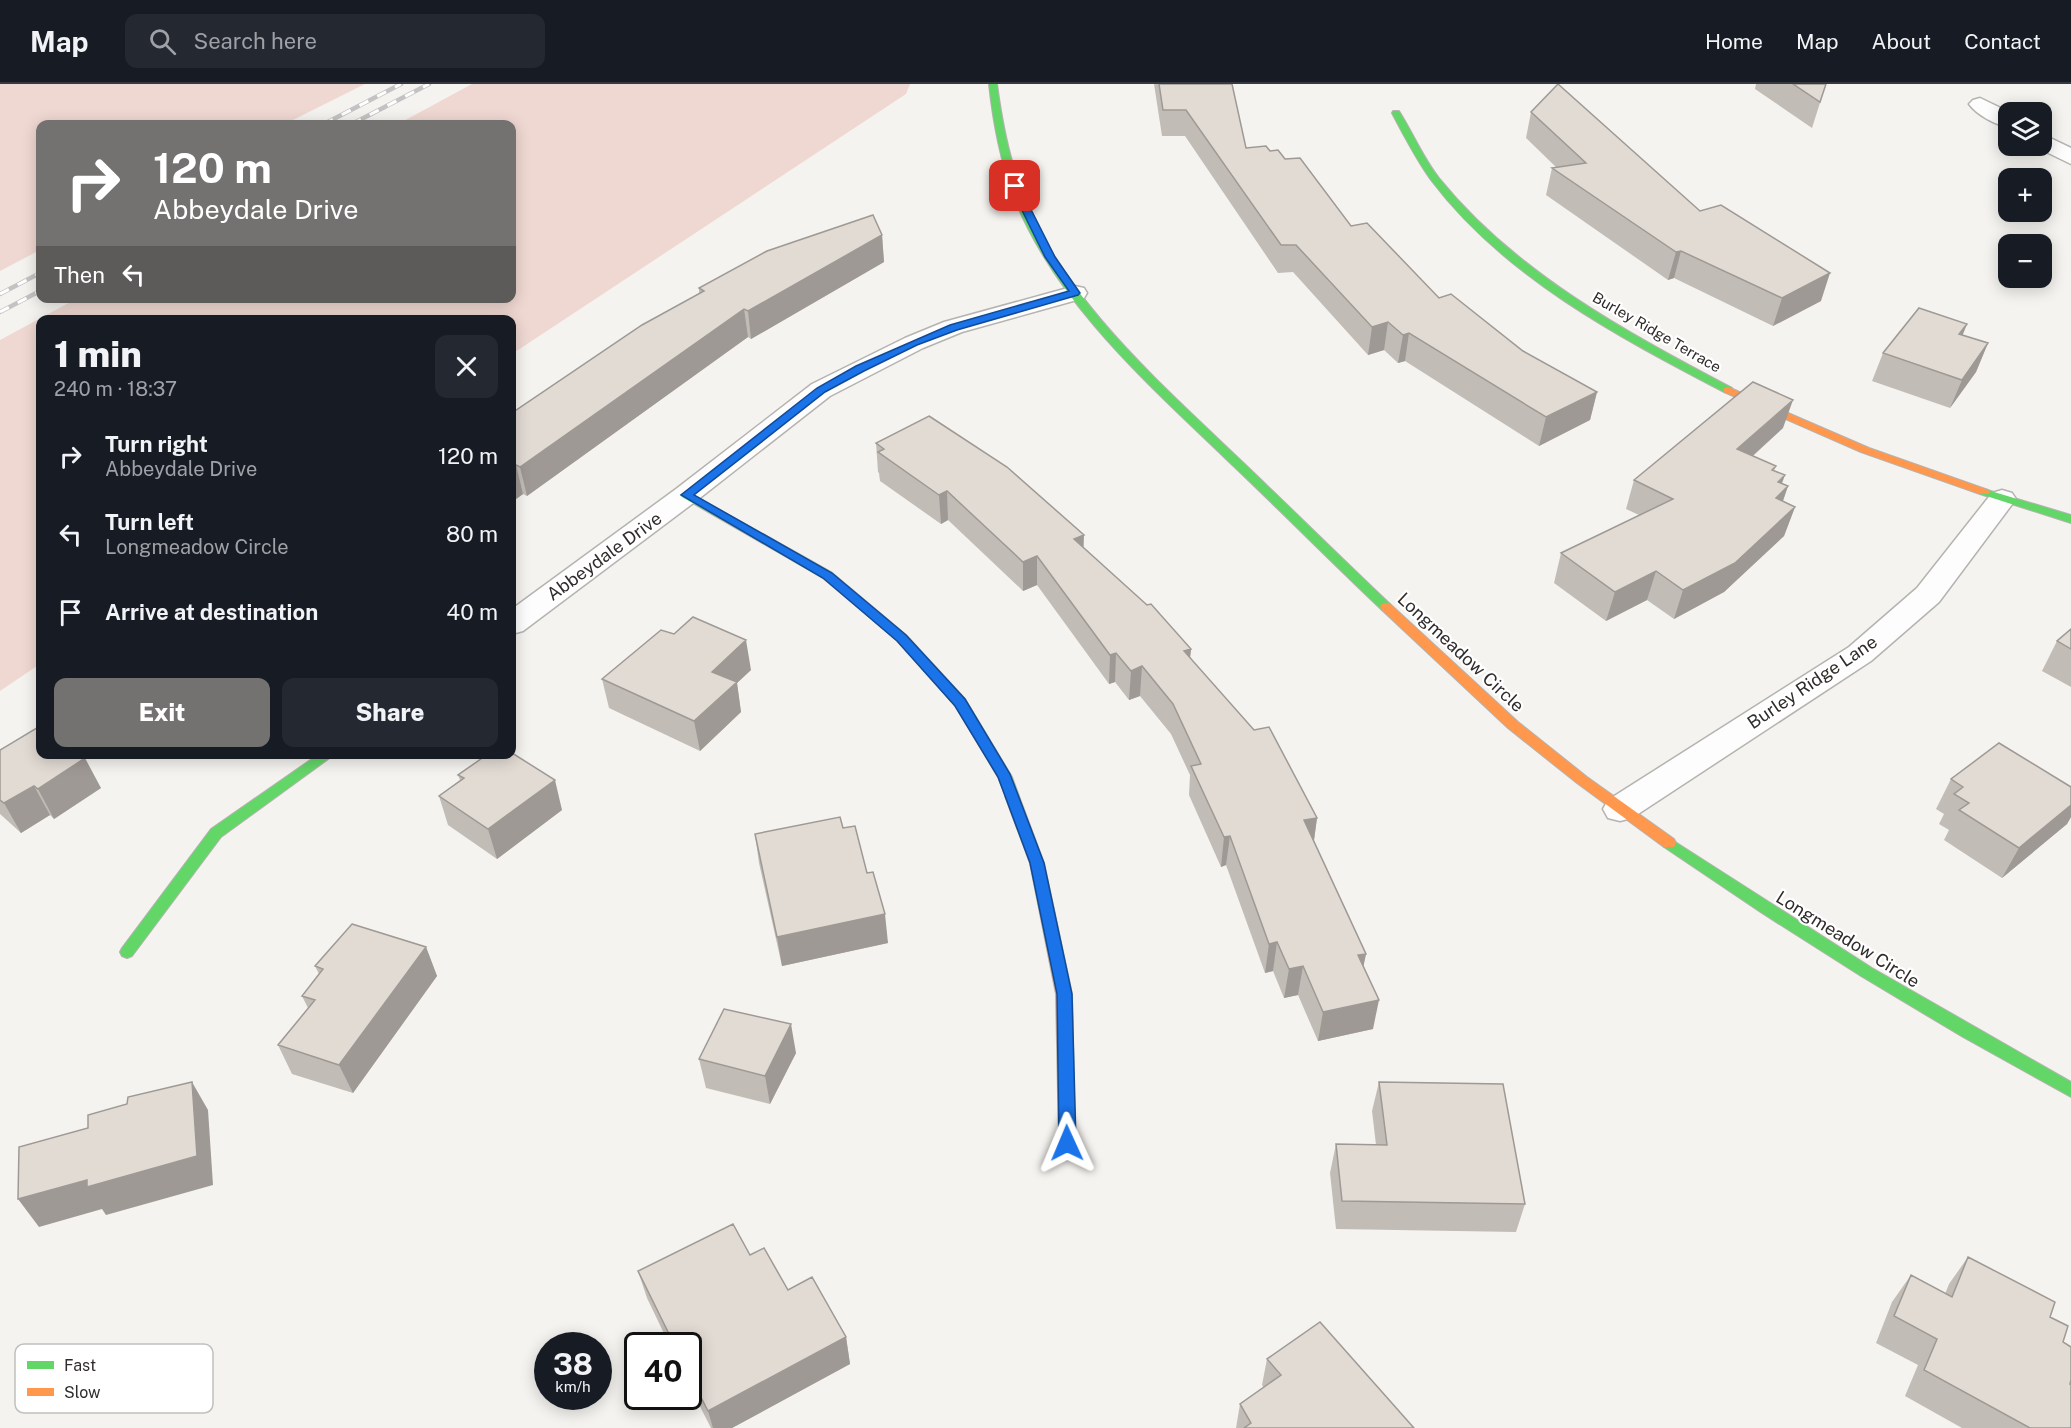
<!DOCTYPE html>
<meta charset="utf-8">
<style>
:root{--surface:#171b24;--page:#242831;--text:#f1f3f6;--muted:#9ea1a6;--line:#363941;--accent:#747270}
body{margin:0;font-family:"Public Sans",sans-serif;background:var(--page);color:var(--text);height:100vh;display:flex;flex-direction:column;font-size:22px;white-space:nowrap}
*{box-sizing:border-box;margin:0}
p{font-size:20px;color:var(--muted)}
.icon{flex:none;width:33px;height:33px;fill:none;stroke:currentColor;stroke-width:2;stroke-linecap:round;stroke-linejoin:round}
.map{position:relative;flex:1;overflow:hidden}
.panel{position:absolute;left:36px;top:231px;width:480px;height:444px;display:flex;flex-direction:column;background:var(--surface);border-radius:12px;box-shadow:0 3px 15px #0003}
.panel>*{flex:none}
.hud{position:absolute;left:36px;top:36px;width:480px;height:183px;border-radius:12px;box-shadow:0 3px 15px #0003;background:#747270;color:#fff;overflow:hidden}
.controls{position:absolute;left:1998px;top:18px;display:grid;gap:12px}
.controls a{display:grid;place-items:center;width:54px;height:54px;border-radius:12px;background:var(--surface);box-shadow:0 3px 15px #0003;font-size:30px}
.speed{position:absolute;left:534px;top:1248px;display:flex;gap:12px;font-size:30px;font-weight:700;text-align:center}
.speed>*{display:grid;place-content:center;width:78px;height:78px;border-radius:50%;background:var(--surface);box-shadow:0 3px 15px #0003;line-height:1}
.speed small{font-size:15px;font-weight:400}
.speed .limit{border:3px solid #111;border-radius:9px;background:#fff;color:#111}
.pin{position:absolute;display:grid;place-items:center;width:51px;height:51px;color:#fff;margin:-26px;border-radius:12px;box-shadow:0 3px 9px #0006}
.me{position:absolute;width:66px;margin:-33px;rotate:359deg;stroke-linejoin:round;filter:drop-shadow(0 0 4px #0008)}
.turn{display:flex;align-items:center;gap:21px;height:126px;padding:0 18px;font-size:27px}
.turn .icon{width:78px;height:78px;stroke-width:2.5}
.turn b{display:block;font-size:42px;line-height:51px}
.then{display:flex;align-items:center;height:57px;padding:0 18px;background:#0003;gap:12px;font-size:22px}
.round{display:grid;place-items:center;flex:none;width:63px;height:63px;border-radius:12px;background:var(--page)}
.overview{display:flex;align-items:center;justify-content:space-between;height:102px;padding:0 18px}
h1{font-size:36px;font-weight:800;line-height:45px}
.button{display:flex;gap:12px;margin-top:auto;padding:12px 18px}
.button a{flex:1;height:69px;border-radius:12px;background:var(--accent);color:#fff;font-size:24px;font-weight:800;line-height:69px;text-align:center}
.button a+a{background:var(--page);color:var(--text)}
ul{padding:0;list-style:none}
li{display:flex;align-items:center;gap:18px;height:78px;padding:0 18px}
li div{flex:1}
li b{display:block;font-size:22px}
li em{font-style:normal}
header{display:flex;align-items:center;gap:36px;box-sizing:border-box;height:84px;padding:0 30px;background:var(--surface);border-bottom:2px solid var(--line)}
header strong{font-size:28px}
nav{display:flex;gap:33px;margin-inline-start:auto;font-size:21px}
.search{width:420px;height:54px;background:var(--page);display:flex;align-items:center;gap:15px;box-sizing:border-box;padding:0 21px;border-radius:12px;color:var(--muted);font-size:22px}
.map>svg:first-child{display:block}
.green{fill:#f0d8d2}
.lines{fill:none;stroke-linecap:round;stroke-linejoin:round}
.street-casing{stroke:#b5b3b0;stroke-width:3}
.fast-casing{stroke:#b5b3b0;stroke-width:2}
.slow-casing{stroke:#b5b3b0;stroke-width:2}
.street{fill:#fefdfd;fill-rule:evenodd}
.fast{fill:#63d668;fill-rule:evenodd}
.slow{fill:#ff974d;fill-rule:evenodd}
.rail-casing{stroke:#c4c3c3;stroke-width:4.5}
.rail{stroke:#fff;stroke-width:3;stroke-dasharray:10;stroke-linecap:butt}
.wall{fill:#c2bcb6}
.shaded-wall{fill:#9e9994}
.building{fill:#e2dbd4;stroke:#9e9994;stroke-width:1.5}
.route{fill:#1a73e8;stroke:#114b97;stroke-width:1.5}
.labels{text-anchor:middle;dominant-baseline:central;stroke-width:4.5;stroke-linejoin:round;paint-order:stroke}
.far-street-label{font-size:15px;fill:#2f2d2b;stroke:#fff}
.street-label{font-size:18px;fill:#2f2d2b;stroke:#fff}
.key{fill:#fff;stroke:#c1c0bf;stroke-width:1.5}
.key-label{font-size:16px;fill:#2f2d2b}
</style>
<header>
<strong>Map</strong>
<div class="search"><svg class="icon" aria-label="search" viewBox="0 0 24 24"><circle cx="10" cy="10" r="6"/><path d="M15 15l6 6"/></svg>Search here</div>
<nav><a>Home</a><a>Map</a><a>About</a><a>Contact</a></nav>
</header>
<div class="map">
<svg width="2071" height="1344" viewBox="0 0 2071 1344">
<rect width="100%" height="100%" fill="#f5f3ef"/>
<path class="green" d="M0 0H365L285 40H40V166L0 187Z
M472 0H910L906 10 512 270V236H40V580L0 607V256L76 215 512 214V40H398Z"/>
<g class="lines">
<g class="street-casing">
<path id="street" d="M1980 14 2009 28 2008 43C1996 41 1977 31 1969 20L1973 16Z
M2042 50 2071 64V80L2034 62H2042Z
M1075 202 1084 204 1087 209 1084 214 962 248 923 264 830 312 696 417 523 547 512 550V525L676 405 812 300 905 254 944 238Z
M2002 406 2012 409 2016 415 1939 518 1871 577 1632 734 1620 737 1608 734 1603 725 1608 716 1849 563 1917 504 1992 409Z"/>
</g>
<g class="fast-casing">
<path id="fast" d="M989 0H997C1002 38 1009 75 1023 110 1064 215 1154 293 1233 369 1286 419 1337 470 1390 520L1392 523 1390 526H1382C1329 476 1278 424 1225 374 1145 297 1054 217 1013 111 1000 75 993 38 989 0Z
M1393 27H1399C1413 49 1423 74 1439 94 1516 189 1626 248 1732 304V308H1724C1619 253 1504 193 1431 96 1416 75 1404 52 1392 29Z
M1984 405 2071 431V439L1980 410 1978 408Z
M686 407 831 488 906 551 965 615 1012 693 1019 712 1017 716H1007L998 693 955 621 898 557 823 494 682 413 680 411Z
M319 670H335L221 753 132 872 127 874 122 872 120 868 122 864 211 745Z
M1669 754 1872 884 2071 998V1013L1963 953 1861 892 1762 829 1664 763 1662 759 1664 755Z"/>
</g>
<g class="slow-casing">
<path id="slow" d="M1728 303 1869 364 1988 406 1990 408 1988 410H1980L1861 368 1724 308V304Z
M1386 519 1390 520 1518 638 1587 693 1674 755 1676 759 1674 763H1664L1577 699 1508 644 1382 526 1380 523 1382 520Z
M1012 707 1019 712 1044 779 1072 910 1075 1059 1073 1064 1067 1066 1061 1064 1059 1059 1056 910 1030 779 1005 712Z"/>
</g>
<use href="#street" class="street"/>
<use href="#fast" class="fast"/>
<use href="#slow" class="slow"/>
<g class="rail-casing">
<path id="rail" d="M324 40 401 0
M352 40 429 0
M0 210 40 189
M0 228 40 207"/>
</g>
<use href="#rail" class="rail"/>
</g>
<path class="wall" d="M1154 0H1232L1246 64 1270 67 1285 75 1351 142 1439 214 1523 267 1597 308 1590 336 1539 362 1405 277 1398 279 1384 266 1368 271 1293 188 1278 189 1185 52H1162Z
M1756 0H1826L1812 44 1755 5Z
M1531 28 1700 127 1821 217 1773 242 1674 194 1668 196 1546 111 1552 84H1557L1526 54Z
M882 151 884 178 751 255 748 253 527 412 523 410 512 418V329L699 209V204Z
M1963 251 1988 259 1976 288 1950 324 1872 297 1883 269Z
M1783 344 1753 372 1776 382 1774 387 1782 399 1788 402 1783 417 1795 423 1784 452 1724 508 1674 535 1647 516 1606 537 1554 499 1561 469 1639 431 1626 425 1634 396Z
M876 359 1084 464 1191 565 1190 573 1317 734 1314 757 1366 870 1363 882 1373 945 1318 957 1298 911 1284 914 1273 887 1265 889 1226 781 1221 783 1189 711 1190 691 1171 650 1140 612 1129 616 1115 598 1109 600 1037 501 1023 507 948 436 941 440 880 397 879 389 878 388Z
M2071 545V603L2042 587 2057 557Z
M751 586 737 599 741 628 700 667 609 624 602 595Z
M0 666 101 704 54 735 50 731 21 749 0 730Z
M458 691 562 726 497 775 448 741 439 712 460 696Z
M1951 695 2071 703V733L2067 740 2002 794 1944 756 1949 746 1939 740 1944 730 1936 725Z
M843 744 867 789 888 859 782 882 759 779 755 750Z
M426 863 437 892 353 1009 292 990 278 961 308 924 302 912 319 890 315 882Z
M796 969 770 1020 706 1004 699 975Z
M1379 998 1525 1120 1516 1148 1336 1145 1330 1089 1336 1060 1376 1061 1372 1027Z
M750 1171 788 1206 846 1253 850 1280 732 1344H711L688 1299V1262H670L647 1214 638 1187Z
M1968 1173 2050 1233 2063 1258 2070 1300 2071 1344H1962L1905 1312 1918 1281 1876 1259 1892 1218 1911 1191 1945 1210 1949 1200Z
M1267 1275 1414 1344H1236L1240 1320 1264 1304 1262 1301Z"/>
<path class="shaded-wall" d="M882 151 884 178 751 255 748 227Z
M1681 167 1674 194 1668 196 1676 168Z
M1830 189 1821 217 1773 242 1782 214Z
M744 225 748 253 527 412 520 383Z
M1388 238 1384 266 1368 271 1372 243Z
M1967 240 1956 268 1959 250Z
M1409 249 1405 277 1398 279 1403 251Z
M1988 259 1976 288 1950 324 1962 296Z
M1597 308 1590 336 1539 362 1546 333Z
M1793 316 1783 344 1728 394 1737 365Z
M516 381 523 410 512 418V384Z
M1785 391 1777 413 1788 402 1778 431 1766 443 1778 398Z
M947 407 948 436 941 440 939 411Z
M1795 423 1784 452 1724 508 1674 535 1683 506Z
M1084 451 1083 481 1074 455Z
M1037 472V501L1023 507V478Z
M1656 487 1647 516 1606 537 1615 508Z
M746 556 751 586 737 599 741 628 700 667 694 637 712 588Z
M1191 565 1188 594 1184 567Z
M1116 569 1115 598 1109 600 1110 571Z
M1142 582 1140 612 1129 616 1131 587Z
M85 674 101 704 54 735 38 705Z
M555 696 562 726 497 775 488 745Z
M34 702 50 731 21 749 4 719Z
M2071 721V733L2067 740 2002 794 2019 764Z
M1317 734 1313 763 1304 736Z
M1230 752 1226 781 1221 783 1224 753Z
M885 830 888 859 782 882 777 853Z
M1277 858 1273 887 1265 889 1269 860Z
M426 863 437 892 353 1009 339 981Z
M1366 870 1360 899 1358 871Z
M1303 882 1298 911 1284 914 1289 885Z
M1379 916 1373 945 1318 957 1323 928Z
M791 940 796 969 770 1020 765 992Z
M192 998 208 1026 213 1101 106 1131 102 1125 39 1143 18 1115 87 1096Z
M846 1253 850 1280 732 1344H713L708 1327Z"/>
<path class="building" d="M1159 0H1232L1246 64 1266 62 1270 67 1278 66 1285 75 1300 74 1351 142 1367 139 1439 214 1451 210 1523 267 1597 308 1546 333 1409 249 1403 251 1388 238 1372 243 1296 161H1281L1186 26H1163Z
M1558 0 1700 127 1721 121 1830 189 1782 214 1681 167 1676 168 1552 84 1586 79 1531 28Z
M1793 0H1826L1820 18Z
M873 131 882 151 748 227 744 225 520 383 516 381 512 384V329L642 241 704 207 699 204 767 167Z
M1919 224 1967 240 1959 250 1988 259 1962 296 1883 269Z
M1753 298 1793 316 1737 365 1776 382 1772 386 1785 391 1778 398 1788 402 1776 414 1795 423 1735 479 1683 506 1656 487 1615 508 1561 469 1673 415 1634 396Z
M929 332 1007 383 1084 451 1074 455 1147 521 1151 520 1191 565 1184 567 1254 646 1269 643 1317 734 1304 736 1366 870 1358 871 1379 916 1323 928 1303 882 1289 885 1277 858 1269 860 1230 752 1224 753 1191 682 1201 680 1173 620 1142 582 1131 587 1116 569 1110 571 1037 472 1023 478 947 407 939 411 878 368 884 365 876 359Z
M693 533 746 556 712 588 737 598 694 637 602 595 661 546 674 550Z
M2071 545V565L2057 557Z
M40 642V670H81L85 674 38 705 34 702 4 719 0 716V666Z
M1999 659 2071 703V721L2019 764 1959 726 1969 719 1954 710 1963 703 1951 695Z
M512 669 555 696 488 745 439 712 464 694 458 691 488 670H512Z
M840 733 843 744 855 742 867 789 873 788 885 830 777 853 755 750Z
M352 840 426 863 339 981 278 961 315 916 302 912 323 885 315 882Z
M724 925 791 940 765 992 699 975Z
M192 998 197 1072 87 1103V1096L18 1115 19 1063 88 1044V1031L127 1020 128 1013Z
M1379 998 1503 1000 1525 1120 1342 1117 1336 1060 1387 1061Z
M733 1140 750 1171 764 1164 788 1206 812 1193 846 1253 708 1327 688 1288V1262H675L638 1187Z
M1968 1173 2055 1218 2050 1233 2068 1242 2063 1258 2071 1263V1296L2070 1300H2071V1344H2030L1924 1286 1937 1255 1894 1232 1911 1191 1952 1213Z
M1320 1238 1414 1344H1244L1251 1339 1240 1320 1281 1291 1267 1275Z"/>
<path class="route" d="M1011 100 1019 102 1055 173 1080 209 1078 211 957 246 917 261 864 287 825 308 694 411 832 489 906 551 965 615 1010 690 1044 779 1072 910 1076 1059 1073 1064 1067 1066 1062 1064 1059 1059 1057 910 1030 779 998 693 955 622 897 557 823 494 681 411 817 304 856 282 950 241 1069 207 1045 173 1010 102Z"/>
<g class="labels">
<g class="far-street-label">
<text transform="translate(1657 248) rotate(30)">Burley Ridge Terrace</text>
</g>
<g class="street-label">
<text transform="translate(604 472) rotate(-36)">Abbeydale Drive</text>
<text transform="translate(1461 568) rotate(43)">Longmeadow Circle</text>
<text transform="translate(1812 598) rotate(-34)">Burley Ridge Lane</text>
<text transform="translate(1848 855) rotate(32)">Longmeadow Circle</text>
</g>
</g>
<rect x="15" y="1260" width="198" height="69" rx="9" class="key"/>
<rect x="27" y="1277" width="27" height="8" fill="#63d668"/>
<rect x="27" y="1304" width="27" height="8" fill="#ff974d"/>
<g class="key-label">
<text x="64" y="1287">Fast</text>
<text x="64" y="1314">Slow</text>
</g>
</svg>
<div class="controls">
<a><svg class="icon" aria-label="layers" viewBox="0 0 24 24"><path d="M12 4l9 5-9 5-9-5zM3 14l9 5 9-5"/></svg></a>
<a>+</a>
<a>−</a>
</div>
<div class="speed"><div>38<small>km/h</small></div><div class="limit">40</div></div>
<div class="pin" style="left:1015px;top:102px;background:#d93025"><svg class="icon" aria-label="arrive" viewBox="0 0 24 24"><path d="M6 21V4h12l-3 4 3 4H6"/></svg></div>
<svg class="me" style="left:1067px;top:1059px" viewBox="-20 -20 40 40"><path d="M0-17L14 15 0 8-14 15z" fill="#1a73e8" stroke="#fff" stroke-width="4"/></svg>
<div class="hud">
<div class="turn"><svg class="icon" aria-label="right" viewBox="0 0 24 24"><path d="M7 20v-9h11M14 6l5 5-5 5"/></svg><div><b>120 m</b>Abbeydale Drive</div></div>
<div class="then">Then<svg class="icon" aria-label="left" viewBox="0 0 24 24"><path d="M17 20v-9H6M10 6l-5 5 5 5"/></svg></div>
</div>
<section class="panel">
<div class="overview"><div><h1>1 min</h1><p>240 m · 18:37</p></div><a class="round"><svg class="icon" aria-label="close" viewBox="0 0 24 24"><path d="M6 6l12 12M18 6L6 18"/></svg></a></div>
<ul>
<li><svg class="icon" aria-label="right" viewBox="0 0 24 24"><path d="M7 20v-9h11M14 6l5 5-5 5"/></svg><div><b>Turn right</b><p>Abbeydale Drive</p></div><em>120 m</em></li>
<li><svg class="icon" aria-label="left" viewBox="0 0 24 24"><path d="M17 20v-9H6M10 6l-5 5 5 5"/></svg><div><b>Turn left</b><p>Longmeadow Circle</p></div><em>80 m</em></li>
<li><svg class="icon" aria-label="arrive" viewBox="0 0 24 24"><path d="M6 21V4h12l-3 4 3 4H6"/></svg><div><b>Arrive at destination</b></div><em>40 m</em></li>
</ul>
<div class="button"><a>Exit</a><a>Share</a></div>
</section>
</div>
